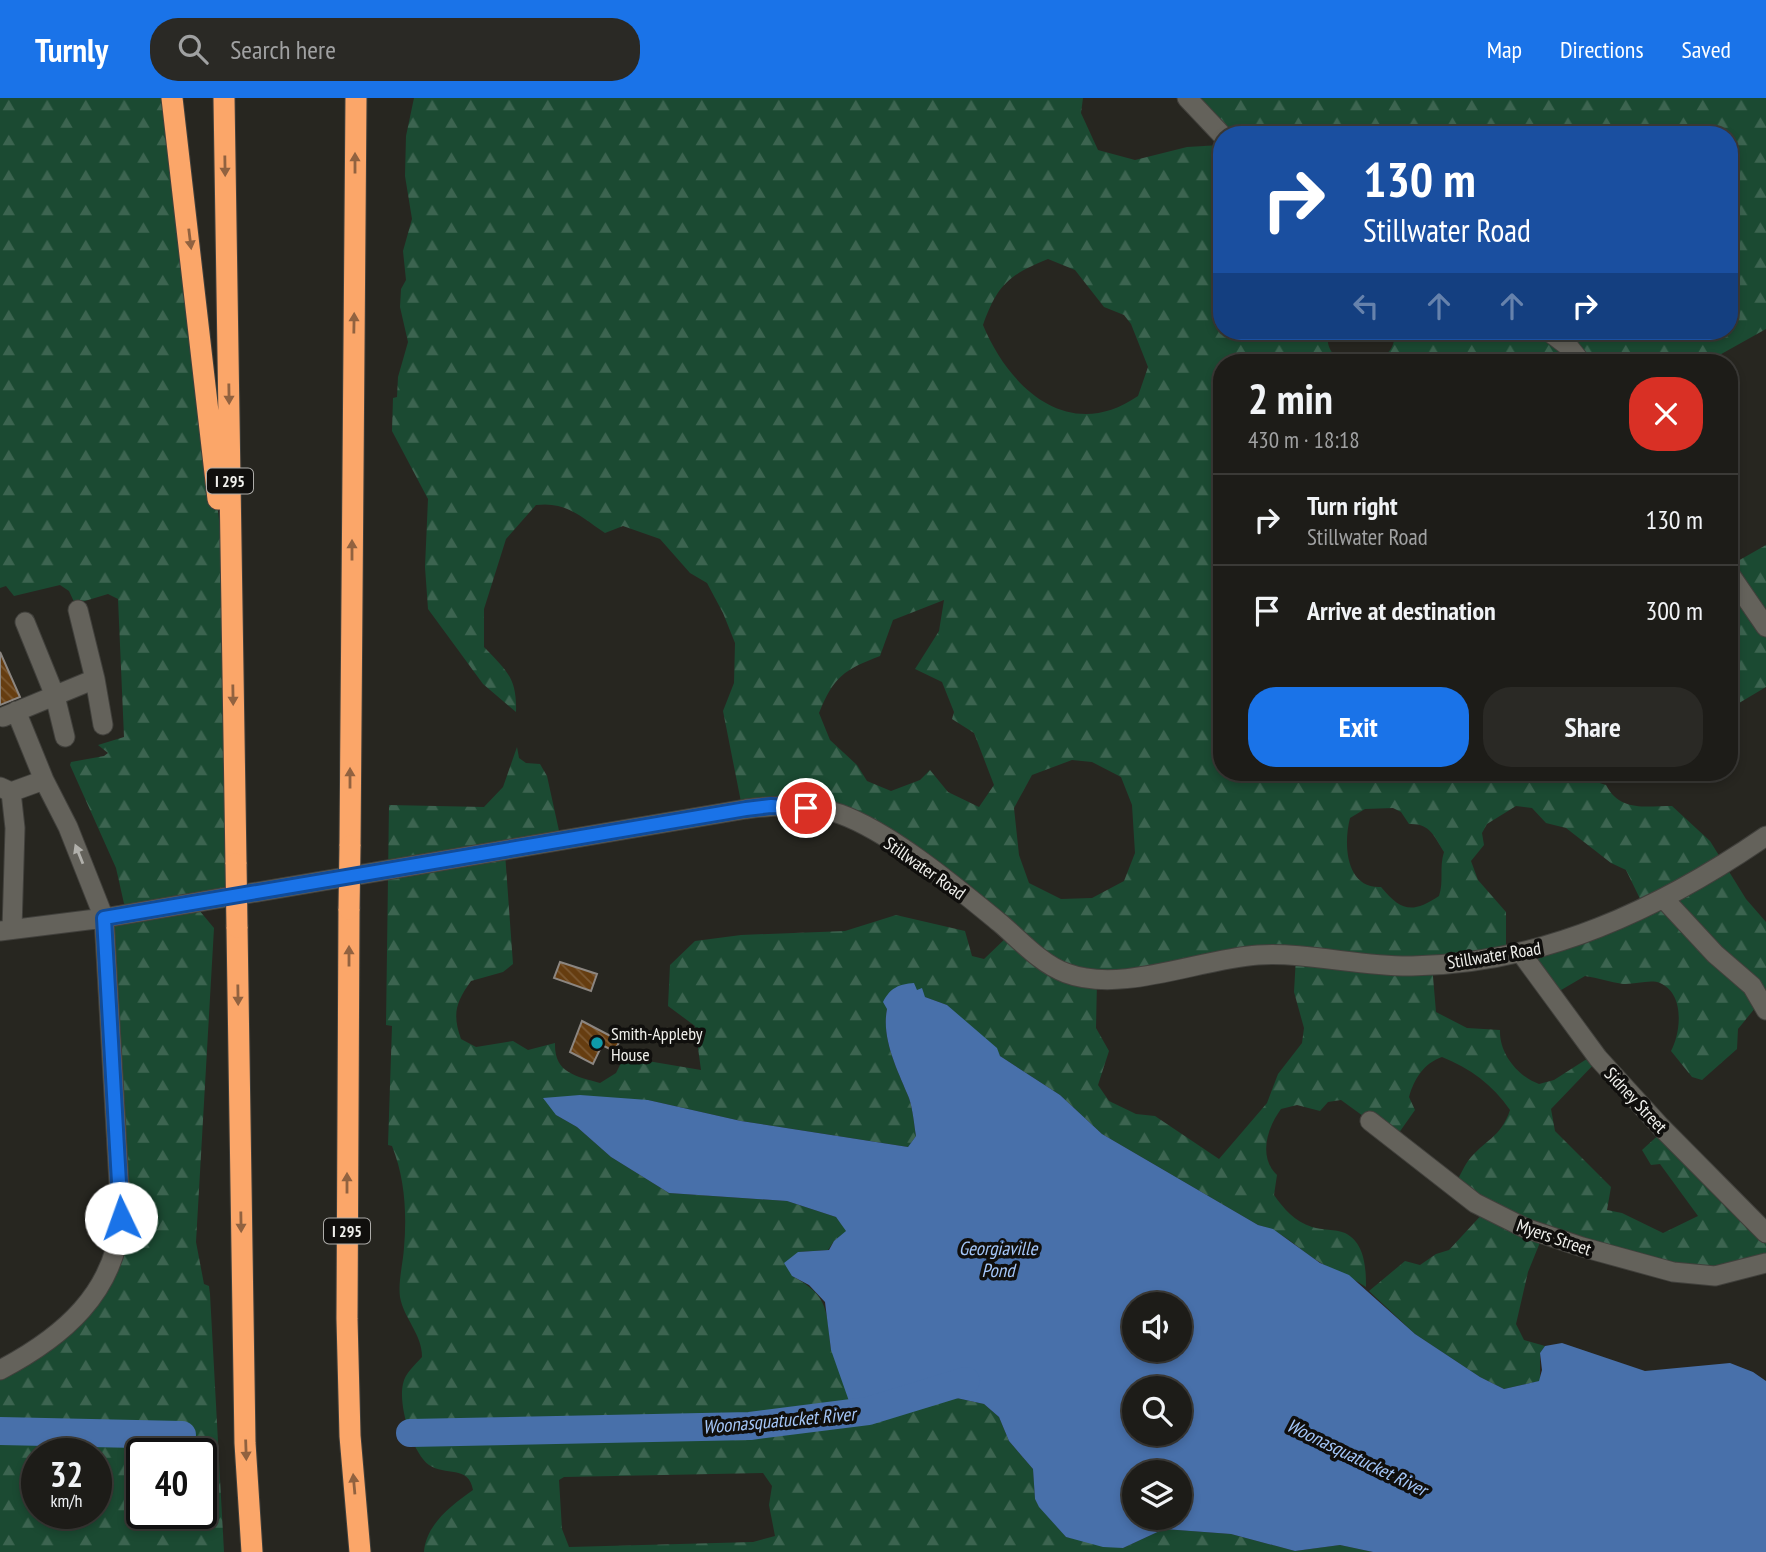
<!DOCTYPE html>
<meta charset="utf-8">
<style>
:root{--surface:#1d1c18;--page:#2a2925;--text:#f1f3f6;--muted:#a0a1a2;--line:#3b3a37;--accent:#1a73e8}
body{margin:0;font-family:"PT Sans Narrow",sans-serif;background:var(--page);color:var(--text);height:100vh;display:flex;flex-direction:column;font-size:26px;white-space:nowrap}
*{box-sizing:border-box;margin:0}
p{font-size:23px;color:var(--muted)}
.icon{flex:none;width:38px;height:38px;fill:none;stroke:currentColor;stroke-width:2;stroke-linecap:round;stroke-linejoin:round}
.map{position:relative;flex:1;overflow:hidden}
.details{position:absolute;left:1213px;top:256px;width:525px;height:427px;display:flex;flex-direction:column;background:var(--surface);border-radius:28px;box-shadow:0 4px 10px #0003,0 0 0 2px var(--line)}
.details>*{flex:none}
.top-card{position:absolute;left:1213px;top:28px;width:525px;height:214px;border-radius:28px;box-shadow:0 4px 10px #0003,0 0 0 2px var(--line);background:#1a4fa0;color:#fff;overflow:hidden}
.controls{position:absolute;left:1122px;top:1194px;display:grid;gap:14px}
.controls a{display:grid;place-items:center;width:70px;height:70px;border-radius:50%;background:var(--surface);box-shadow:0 4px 10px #0003,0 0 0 2px var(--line);font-size:35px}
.speed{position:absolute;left:21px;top:1340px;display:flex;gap:14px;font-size:35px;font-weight:700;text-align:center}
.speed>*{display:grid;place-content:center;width:91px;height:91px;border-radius:50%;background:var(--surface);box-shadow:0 4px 10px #0003,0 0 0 2px var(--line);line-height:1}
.speed small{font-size:18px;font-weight:400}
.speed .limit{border:4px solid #111;border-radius:10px;background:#fff;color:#111}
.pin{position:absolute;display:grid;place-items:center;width:60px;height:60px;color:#fff;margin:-30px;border:4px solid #fff;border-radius:50%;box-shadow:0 2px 7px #0007}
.me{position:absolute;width:77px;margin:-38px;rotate:357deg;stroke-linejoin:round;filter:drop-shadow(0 0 5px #0008)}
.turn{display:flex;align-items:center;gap:24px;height:147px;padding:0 35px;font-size:32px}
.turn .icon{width:91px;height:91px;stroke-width:2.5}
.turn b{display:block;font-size:49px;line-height:60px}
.lanes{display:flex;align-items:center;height:66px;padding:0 35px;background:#0003;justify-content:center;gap:35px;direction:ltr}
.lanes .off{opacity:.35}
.round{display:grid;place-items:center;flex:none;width:74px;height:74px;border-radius:28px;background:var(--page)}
.headline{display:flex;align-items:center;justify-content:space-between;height:119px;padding:0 35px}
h1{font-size:42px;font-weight:600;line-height:52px}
.primary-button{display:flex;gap:14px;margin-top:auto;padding:14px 35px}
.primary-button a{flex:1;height:80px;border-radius:28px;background:var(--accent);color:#fff;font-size:28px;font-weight:600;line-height:80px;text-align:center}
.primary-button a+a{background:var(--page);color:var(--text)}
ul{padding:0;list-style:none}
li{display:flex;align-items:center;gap:21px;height:91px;padding:0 35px;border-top:2px solid var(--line)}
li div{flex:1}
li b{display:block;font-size:26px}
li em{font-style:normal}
header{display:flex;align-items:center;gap:42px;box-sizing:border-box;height:98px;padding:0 35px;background:var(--accent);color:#fff}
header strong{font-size:33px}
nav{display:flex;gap:38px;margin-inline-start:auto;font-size:24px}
.search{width:490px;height:63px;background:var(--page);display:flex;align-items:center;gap:18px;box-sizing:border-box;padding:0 24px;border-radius:28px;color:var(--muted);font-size:26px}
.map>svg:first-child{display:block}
.forest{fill:url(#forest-firs);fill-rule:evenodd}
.water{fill:#4870aa;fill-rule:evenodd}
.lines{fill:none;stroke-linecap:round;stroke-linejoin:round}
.river{stroke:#4870aa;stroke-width:28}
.building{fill:url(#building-back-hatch);stroke:#8c8681;stroke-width:2}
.minor-casing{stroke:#41403c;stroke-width:21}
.highway-casing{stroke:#41403c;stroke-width:23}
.minor{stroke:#64625b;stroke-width:19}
.highway{stroke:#fba669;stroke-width:21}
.highway-bridge-casing{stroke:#41403c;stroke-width:23;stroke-linecap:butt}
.highway-bridge{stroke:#fba669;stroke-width:21}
.oneway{fill:#916240}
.oneway2{fill:#b1b0ab}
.route-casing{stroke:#114b97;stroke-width:18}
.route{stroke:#1a73e8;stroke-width:12}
.culture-dot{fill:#0f9aa8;stroke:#100f0d;stroke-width:2.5}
.labels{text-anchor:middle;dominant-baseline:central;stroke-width:7;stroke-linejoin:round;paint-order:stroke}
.shield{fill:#100f0d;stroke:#adaca9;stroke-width:2}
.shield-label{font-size:16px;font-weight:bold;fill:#f0f0ec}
.street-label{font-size:18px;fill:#f0f0ec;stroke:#100f0d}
.poi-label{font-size:18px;fill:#f0f0ec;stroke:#100f0d;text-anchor:start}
.water-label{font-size:19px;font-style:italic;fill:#a5c7f9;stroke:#100f0d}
</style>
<header>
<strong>Turnly</strong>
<div class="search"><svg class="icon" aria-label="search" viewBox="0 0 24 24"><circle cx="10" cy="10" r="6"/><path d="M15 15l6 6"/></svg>Search here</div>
<nav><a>Map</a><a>Directions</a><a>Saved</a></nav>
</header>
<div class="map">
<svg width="1766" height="1454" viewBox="0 0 1766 1454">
<defs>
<pattern id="forest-firs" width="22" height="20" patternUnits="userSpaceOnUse" patternTransform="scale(1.75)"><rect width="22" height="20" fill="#1b4a32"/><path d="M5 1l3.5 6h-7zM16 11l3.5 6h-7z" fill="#3c6450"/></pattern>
<pattern id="building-back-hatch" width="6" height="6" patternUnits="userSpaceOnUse" patternTransform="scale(1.75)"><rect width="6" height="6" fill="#663d10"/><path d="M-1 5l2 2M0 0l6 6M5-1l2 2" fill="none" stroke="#7c5933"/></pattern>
</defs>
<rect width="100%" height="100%" fill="#272620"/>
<path class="forest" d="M0 0H172L225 476 235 792 194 806 214 830 196 1144 204 1186 209 1188 210 1196 224 1454H0V1269L61 1230 112 1159 115 822 125 810 116 770 70 667 71 664 104 658 108 655 98 647 124 639 118 501 108 496 75 506 69 493 60 487 14 498 6 488 0 490ZM37 1356H96V1416H37ZM142 1356H201V1416H142Z
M414 0H1083L1081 15 1098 52 1135 62 1187 49 1221 47 1222 233H1330C1324 246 1331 254 1340 264H1222V674H1577L1581 679 1606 687C1620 714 1645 708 1672 708L1710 743 1746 801 1766 824V907L1760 904 1738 931 1737 951 1702 982 1692 979 1671 953C1681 934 1685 896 1660 885 1650 881 1634 887 1623 886 1610 884 1598 880 1585 878L1556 895 1523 858 1643 807 1626 772 1611 765 1566 730 1546 725 1532 710 1516 708 1487 726 1482 735 1484 747 1471 763 1478 782 1506 814V849L1432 867 1436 914 1467 930 1500 932C1499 955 1517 978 1539 986L1554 982 1593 957 1597 963 1551 1011 1555 1033 1611 1089 1607 1112 1622 1115 1663 1135 1698 1118 1660 1066 1651 1067 1642 1052 1664 1032 1766 1134V1161L1717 1175 1543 1137 1528 1174 1516 1226 1524 1242 1545 1248 1540 1255V1283L1504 1291 1480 1279 1415 1236 1369 1193 1405 1163 1420 1167 1436 1156 1449 1152 1486 1112 1454 1088C1459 1080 1463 1070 1468 1063 1484 1042 1501 1040 1510 1012 1493 987 1470 970 1442 959 1424 965 1414 981 1409 999L1415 1012 1396 1039H1392L1341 1002 1328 1004 1320 1013 1297 1007 1281 1011C1267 1030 1258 1059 1277 1077L1274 1097C1284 1111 1294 1123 1312 1129 1322 1132 1335 1131 1345 1135 1365 1145 1366 1170 1366 1189 1351 1179 1336 1174 1321 1165 1299 1152 1284 1133 1258 1127L1102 1036 1060 997 1000 958 947 907 925 899 887 911C881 941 898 973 909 1000 913 1012 914 1026 916 1038L908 1049 741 1023 648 1002 556 1017 577 1029 611 1059 669 1095 787 1103 836 1119 847 1133 834 1143 828 1152 798 1154 792 1178C830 1198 826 1213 831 1252L903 1302 929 1294 984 1306 999 1319 1009 1343 1033 1371 1035 1401 1039 1408 1066 1439 1123 1450 1164 1431 1231 1436 1295 1453 1340 1447 1373 1454H424C426 1426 452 1407 473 1392 469 1367 445 1378 429 1367 412 1354 398 1307 403 1286 405 1275 415 1267 422 1259 422 1236 404 1221 400 1199 398 1184 403 1165 404 1150 407 1116 405 1080 392 1048L388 1047 392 928 386 927 389 707 484 709 503 689 517 649 519 660 526 665 540 666 547 678 561 742 505 755 513 866 503 874 471 883C456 904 452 916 461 941L476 949 513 943 528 952 555 945C554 975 576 978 600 985L616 975 624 959 701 972 695 928 668 908 670 867 695 843 741 837 845 833 896 817 965 833 972 858 984 861 1008 838 978 810 846 724 742 709 723 613 734 585 735 545 723 515 707 485 690 475 660 441 623 428 605 435C581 419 566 403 536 407L506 441 484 511V549C507 573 517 580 516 614L483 586 428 511 425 469 428 401 392 333 393 300 397 299 398 279 408 244 400 209 401 191 406 182 403 153 412 121 405 78 406 38ZM1048 161 1075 172 1104 209 1124 217 1131 226 1148 269 1138 298C1070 345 1010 292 983 227 997 188 1008 177 1048 161ZM944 502 939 533 915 571 942 584 954 614 952 621 974 635 994 687 979 709 948 694 930 672 920 682 891 693 867 683 857 667 830 642 819 615C834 578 844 572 880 558L893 522ZM1072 662 1092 664 1121 679 1132 707 1135 755 1124 783 1092 800 1061 801 1029 785 1019 757 1014 710 1032 677ZM1393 710 1401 714 1409 726C1430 725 1434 738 1444 754 1439 770 1444 783 1439 798 1412 816 1401 813 1381 789 1346 791 1343 747 1350 720L1365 711ZM1296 859 1294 894 1304 930 1302 945 1278 976 1267 1005 1219 1061 1155 1018 1136 1016 1109 1003 1098 987 1109 953 1096 930 1097 883ZM763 1375 772 1388 769 1407 775 1438 753 1444 569 1449 562 1431 559 1382 564 1379Z
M1199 0H1766V231L1707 264H1379C1389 254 1397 248 1393 233H1729V37H1234Z
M1766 447V589L1729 611V468Z"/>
<path class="water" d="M914 885 917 892 922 890 925 899 947 907 997 950 1000 958 1060 997 1102 1036 1258 1127 1273 1131 1320 1165 1349 1177 1415 1236 1480 1279 1504 1291 1539 1283 1542 1272 1540 1255 1545 1248 1562 1245 1645 1273 1730 1265 1753 1274 1766 1283V1454H1373L1340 1447 1295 1453 1231 1436 1164 1431 1123 1450 1103 1449 1066 1439 1039 1409 1035 1401 1033 1371 1009 1343 999 1319 984 1306 929 1294 866 1318 850 1306 831 1252 825 1204 809 1187 792 1178 784 1165 798 1154 829 1152 834 1143 846 1133 836 1119 787 1103 669 1095 611 1059 577 1029 556 1017 543 1000 580 997 648 1002 741 1023 908 1049 916 1038C914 1026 913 1012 909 1000 898 973 881 941 887 911L883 904C890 890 899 886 914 885ZM1134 1206H1180V1251H1134ZM1134 1290H1180V1335H1134ZM1134 1374H1180V1419H1134Z"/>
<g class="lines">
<path class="river" d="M0 1333 182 1337
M410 1335 750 1328 868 1313 966 1283"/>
</g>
<path class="building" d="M0 554 20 599 0 607Z
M560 864 597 876 591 893 554 880Z
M582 923 620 943 614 953 602 947 593 966 570 954Z"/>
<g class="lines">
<g class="minor-casing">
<path id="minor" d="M1187 0 1222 37
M1548 233 1569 249 1581 264
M1729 475 1766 529
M25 524 55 598 65 639
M95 581 103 627
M3 619 95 581 78 512
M0 689 11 694 44 682 16 613
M11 694 15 730 12 831
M1664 801 1715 856 1752 888 1766 912
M0 833 104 820 746 711C776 707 811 706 840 716 892 735 956 789 1000 825 1020 842 1041 866 1066 875 1122 896 1199 861 1258 857 1309 854 1361 869 1412 868 1543 866 1660 811 1766 738
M1521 855 1598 960 1660 1028 1766 1135
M1370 1023 1475 1105 1525 1130 1582 1149 1673 1174 1715 1178 1766 1165
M0 1272C63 1239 115 1195 121 1120L104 820 68 729 44 682"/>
</g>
<g class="highway-casing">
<path id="highway" d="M172 0 218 401
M224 0 236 766
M350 748 356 0
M349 811 347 1221 350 1338 360 1454
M237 829 245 1345 252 1454"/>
</g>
<use href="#minor" class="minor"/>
<use href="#highway" class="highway"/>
<g class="highway-bridge-casing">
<path id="highway-bridge" d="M236 766 237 829
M349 811 350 748"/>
</g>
<use href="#highway-bridge" class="highway-bridge"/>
</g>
<defs><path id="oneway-solid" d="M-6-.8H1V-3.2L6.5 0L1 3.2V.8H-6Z" transform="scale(1.75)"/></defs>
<g class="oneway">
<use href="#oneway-solid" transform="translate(355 65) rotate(-90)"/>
<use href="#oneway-solid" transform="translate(225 68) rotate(89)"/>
<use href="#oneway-solid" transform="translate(190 141) rotate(83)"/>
<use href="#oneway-solid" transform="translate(354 225) rotate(-89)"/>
<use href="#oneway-solid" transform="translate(229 296) rotate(89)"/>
<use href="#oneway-solid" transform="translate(352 452) rotate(-90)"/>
<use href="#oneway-solid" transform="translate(233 597) rotate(89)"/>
<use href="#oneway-solid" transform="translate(350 680) rotate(-90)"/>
<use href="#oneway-solid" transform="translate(349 858) rotate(-90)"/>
<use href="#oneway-solid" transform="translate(238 897) rotate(89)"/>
<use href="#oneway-solid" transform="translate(347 1085) rotate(-90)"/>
<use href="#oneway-solid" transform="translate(241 1124) rotate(89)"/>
<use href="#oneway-solid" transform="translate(246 1352) rotate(88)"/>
<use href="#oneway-solid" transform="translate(354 1386) rotate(-95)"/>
</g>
<use class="oneway2" href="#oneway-solid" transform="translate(79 756) rotate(-112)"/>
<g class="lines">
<g class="route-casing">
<path id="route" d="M121 1120 104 820 746 711 771 708 806 710"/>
</g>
<use href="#route" class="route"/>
</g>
<circle class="culture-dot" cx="597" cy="945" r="7"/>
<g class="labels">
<g class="shield">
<rect x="207" y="370.5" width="46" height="25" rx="5"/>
<rect x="324" y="1120.5" width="46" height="25" rx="5"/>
</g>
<g class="shield-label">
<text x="230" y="383">I 295</text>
<text x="347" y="1133">I 295</text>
</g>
<g class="street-label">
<text transform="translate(925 770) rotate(35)">Stillwater Road</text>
<text transform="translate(1494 857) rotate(-9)">Stillwater Road</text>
<text transform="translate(1636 1002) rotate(47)">Sidney Street</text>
<text transform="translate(1554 1139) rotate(19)">Myers Street</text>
</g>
<g class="poi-label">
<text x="611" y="935">Smith-Appleby<tspan x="611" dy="21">House</tspan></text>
</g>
<g class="water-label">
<text x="998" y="1150">Georgiaville<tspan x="998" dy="22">Pond</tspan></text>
<text transform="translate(779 1322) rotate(-5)">Woonasquatucket River</text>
<text transform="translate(1357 1359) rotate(26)">Woonasquatucket River</text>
</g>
</g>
</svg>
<div class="controls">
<a><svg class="icon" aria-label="sound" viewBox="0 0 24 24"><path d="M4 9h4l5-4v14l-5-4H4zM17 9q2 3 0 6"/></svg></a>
<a><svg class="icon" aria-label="search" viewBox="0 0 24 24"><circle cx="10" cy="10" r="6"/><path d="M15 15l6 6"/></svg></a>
<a><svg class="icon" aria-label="layers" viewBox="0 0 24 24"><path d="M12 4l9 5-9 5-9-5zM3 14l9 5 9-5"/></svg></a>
</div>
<div class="speed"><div>32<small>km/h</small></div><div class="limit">40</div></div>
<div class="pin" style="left:806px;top:710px;background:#d93025"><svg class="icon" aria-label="arrive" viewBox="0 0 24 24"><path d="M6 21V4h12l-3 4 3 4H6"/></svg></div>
<svg class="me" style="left:121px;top:1120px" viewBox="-20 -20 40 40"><circle r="19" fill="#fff"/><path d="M0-13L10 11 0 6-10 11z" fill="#1a73e8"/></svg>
<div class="top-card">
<div class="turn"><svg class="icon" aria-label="right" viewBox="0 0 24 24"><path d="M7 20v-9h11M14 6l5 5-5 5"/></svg><div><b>130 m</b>Stillwater Road</div></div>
<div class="lanes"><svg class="icon off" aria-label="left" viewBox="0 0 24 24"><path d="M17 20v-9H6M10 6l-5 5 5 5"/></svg><svg class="icon off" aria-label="ahead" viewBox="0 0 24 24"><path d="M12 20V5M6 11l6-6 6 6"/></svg><svg class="icon off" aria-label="ahead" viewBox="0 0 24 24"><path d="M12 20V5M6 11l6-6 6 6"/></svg><svg class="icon" aria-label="right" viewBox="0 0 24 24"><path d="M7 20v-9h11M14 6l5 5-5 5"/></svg></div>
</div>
<section class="details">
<div class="headline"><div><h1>2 min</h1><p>430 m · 18:18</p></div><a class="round" style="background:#d93025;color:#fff"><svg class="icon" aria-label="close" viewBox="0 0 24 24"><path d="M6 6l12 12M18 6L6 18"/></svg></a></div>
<ul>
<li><svg class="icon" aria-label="right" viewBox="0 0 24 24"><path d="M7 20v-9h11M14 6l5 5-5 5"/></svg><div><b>Turn right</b><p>Stillwater Road</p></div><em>130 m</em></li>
<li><svg class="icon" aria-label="arrive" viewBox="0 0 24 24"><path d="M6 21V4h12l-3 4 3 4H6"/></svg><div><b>Arrive at destination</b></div><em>300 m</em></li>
</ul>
<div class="primary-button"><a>Exit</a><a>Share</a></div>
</section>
</div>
